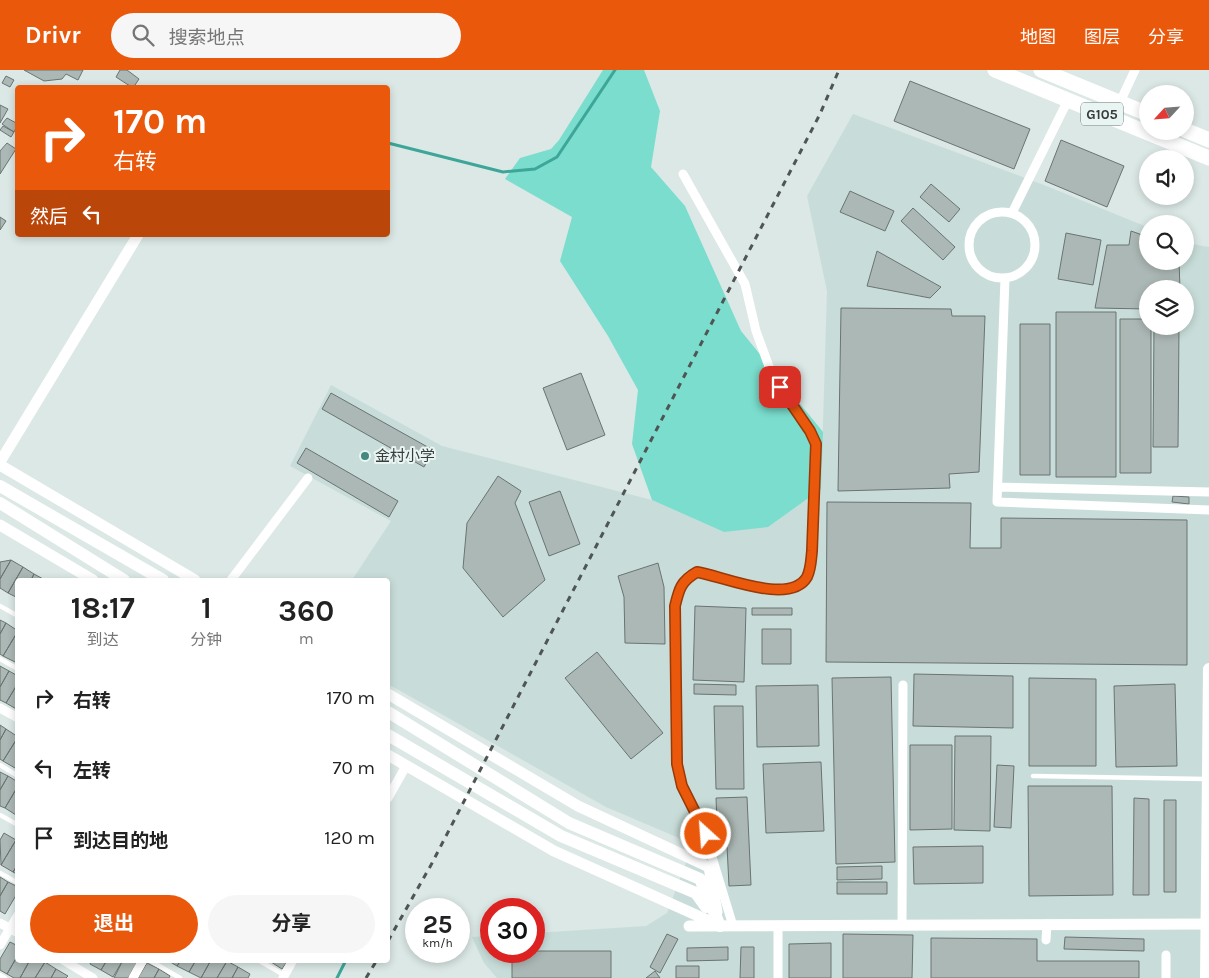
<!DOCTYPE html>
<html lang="zh">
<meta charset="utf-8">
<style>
:root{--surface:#fff;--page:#f6f6f6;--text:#222;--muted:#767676;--accent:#ea580c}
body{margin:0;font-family:Karla,"Noto Sans SC",sans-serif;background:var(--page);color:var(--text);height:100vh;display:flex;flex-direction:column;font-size:19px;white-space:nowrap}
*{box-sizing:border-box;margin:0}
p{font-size:16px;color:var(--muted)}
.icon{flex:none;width:28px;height:28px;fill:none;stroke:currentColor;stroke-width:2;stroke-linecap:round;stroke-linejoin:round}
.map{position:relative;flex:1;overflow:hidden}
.sheet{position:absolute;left:15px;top:508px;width:375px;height:385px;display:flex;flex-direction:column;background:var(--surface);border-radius:5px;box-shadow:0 2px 8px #0003}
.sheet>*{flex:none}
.guide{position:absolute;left:15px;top:15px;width:375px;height:152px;border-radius:5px;box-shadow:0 2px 8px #0003;background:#ea580c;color:#fff;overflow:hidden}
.needle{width:32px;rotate:244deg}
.fabs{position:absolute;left:1139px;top:15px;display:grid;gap:10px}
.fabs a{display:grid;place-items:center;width:55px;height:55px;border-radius:50%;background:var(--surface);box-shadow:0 2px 8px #0003;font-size:25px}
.speed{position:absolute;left:405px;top:828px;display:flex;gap:10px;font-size:25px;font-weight:700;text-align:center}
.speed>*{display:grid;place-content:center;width:65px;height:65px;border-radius:50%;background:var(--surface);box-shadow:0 2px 8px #0003;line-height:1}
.speed small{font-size:12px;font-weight:400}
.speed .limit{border:8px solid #d22;background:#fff;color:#111}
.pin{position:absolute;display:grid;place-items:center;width:42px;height:42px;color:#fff;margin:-21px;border-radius:10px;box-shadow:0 2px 8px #0006}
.me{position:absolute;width:55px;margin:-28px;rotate:334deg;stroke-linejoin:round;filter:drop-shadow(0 0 4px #0008)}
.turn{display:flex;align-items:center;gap:18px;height:105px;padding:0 15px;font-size:22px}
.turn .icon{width:65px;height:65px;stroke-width:2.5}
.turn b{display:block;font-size:35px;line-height:42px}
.then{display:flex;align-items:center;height:48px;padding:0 15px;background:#0003;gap:10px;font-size:19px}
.eta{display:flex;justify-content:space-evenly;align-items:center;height:85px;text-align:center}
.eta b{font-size:30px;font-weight:700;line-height:35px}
.button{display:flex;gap:10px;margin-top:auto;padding:10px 15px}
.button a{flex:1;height:58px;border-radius:30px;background:var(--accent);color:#fff;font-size:20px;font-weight:700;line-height:58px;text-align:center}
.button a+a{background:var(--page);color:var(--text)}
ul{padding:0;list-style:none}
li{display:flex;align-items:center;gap:15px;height:70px;padding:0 15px}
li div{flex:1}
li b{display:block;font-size:19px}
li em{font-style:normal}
header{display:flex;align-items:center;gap:30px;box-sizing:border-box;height:70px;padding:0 25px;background:var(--accent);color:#fff}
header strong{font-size:24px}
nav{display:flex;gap:28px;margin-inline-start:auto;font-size:18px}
.search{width:350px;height:45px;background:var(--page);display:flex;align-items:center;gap:12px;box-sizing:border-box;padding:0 18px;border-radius:28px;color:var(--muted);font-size:19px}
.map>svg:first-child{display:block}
.built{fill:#c8ddd9;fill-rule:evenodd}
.green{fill:#7addcd}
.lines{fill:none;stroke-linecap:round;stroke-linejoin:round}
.stream{stroke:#3da698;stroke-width:3}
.building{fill:#acb8b5;stroke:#6a7472}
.service{stroke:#fff;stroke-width:4.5}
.minor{stroke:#fff;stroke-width:9}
.tertiary{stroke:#fff;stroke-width:11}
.secondary{stroke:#fff;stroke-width:12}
.trunk{stroke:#fff;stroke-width:15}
.rail{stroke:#4f5554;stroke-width:3;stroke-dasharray:6 6;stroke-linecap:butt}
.route-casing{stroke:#983908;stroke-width:12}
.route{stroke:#ea580c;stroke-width:9}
.poi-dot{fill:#45897f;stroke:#e9f5f2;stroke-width:2}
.labels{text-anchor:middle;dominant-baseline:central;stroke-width:4;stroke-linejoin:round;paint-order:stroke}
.shield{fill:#e9f5f2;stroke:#6d7473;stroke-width:1}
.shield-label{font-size:14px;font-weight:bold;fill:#383d3c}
.poi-label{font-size:15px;fill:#383d3c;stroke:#e9f5f2;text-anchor:start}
</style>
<header>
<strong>Drivr</strong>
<div class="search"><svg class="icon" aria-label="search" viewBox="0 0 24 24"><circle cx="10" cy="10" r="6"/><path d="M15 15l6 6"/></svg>搜索地点</div>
<nav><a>地图</a><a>图层</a><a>分享</a></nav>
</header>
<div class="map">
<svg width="1209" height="908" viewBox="0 0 1209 908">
<rect width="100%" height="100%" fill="#dbe8e5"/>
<path class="built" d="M853 44 1044 115 1147 157 1148 191H1185V173L1209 177V908H497L484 893 472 867 491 866V881H534V863L646 856 667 843 693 774 606 737 388 614V510H352L391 451 290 396 331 315 442 376 652 430 724 462 821 419 827 221 807 126ZM1148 219H1185V256H1148Z"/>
<path class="green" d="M603 0H644L660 41 651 97 685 136 741 261 823 362 821 419 768 457 724 462 652 430 632 374 638 320 608 266 560 191 572 147 505 109 520 88 551 79 559 70Z"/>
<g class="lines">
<path class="stream" d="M388 73 503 102 535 99 557 87 615 0
M337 908 346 890"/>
</g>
<path class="building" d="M24 0H83L78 10 66 4 62 9 44 11Z
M120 0H127L139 9 133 18 116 7Z
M6 6 14 10 10 17 2 13Z
M910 11 1030 59 1014 99 894 51Z
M0 35 8 39 0 53Z
M7 48 18 54 14 62 2 54Z
M3 56 14 62 11 67 0 60Z
M1061 70 1124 96 1107 137 1045 111Z
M7 73 16 79 0 104V81Z
M931 114 960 139 949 152 920 127Z
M850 121 894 141 885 161 840 142Z
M913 138 955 177 943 190 901 151Z
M0 147 6 151 0 160Z
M1131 161 1148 167V191H1179L1180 219H1148V239L1095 238 1107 175H1129Z
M1066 163 1101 170 1093 215 1058 209Z
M877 181 941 217 930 228 867 216Z
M841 238 951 239 952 246H985L979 402 949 404 950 418 838 421Z
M1056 242H1116V407H1056Z
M1120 249H1148V256H1151V403H1120Z
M1020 254H1050V405H1020Z
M1154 256H1179L1178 377H1153Z
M581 303 605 365 567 380 543 318Z
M331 323 433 380 424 397 322 339Z
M306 378 398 431 389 447 297 393Z
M498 406 521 421 515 433 545 510 503 547 463 498 467 453Z
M560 421 580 474 549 486 529 432Z
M1173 426 1189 427V434L1172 432Z
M827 432 971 433 970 478H1001V448L1187 450V595L826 592Z
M11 490 0 509V492Z
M11 490 23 497 8 523 0 518V509Z
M658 493 664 517 665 574 625 573 624 527 618 506Z
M23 497 34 504 31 510H18V528L8 523Z
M34 504 45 510H31Z
M695 536 746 538 744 612 693 610Z
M752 538H792V545H752Z
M0 550 6 553 0 564Z
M6 553 18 561 3 586 0 584V564Z
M762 559H791V594H762Z
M18 561V588L15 592 3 586Z
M597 582 663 663 631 689 565 608Z
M0 596 9 601 0 617Z
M9 601 18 606V613L6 633 0 630V617Z
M914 604 1013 606V658L913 656Z
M891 607 895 792 836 794 832 608Z
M1029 608 1096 609V696H1029Z
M18 613V640L6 633Z
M694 614 736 615V625L694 624Z
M1175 614 1177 696 1116 697 1114 616Z
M818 615 819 676 757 677 756 616Z
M714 636H743L744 719H716Z
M0 655 6 659 0 670Z
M6 659 18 667 3 691 0 689V670Z
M955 666H991L990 761 954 760Z
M18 667V693L15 698 3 691Z
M910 675H952V759L910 760Z
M821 692 824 761 766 763 763 694Z
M997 695 1014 696 1011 758 994 757Z
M0 702 8 706 0 720Z
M8 706 18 712V716L5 738 0 736V720Z
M18 716V743L16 745 5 738Z
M1028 716H1112L1113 825 1029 826Z
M747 727 751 815 729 816 727 776H718L716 728Z
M1134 728 1149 729V825H1133Z
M1164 730H1176V822H1164Z
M4 763 16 770 1 795 0 770Z
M16 770 18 794 13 802 1 795Z
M983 776V813L914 814 913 777Z
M18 794V805L13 802Z
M882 796V809L837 810V797Z
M0 807 8 812 0 826Z
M8 812 18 817V822L5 844 0 841V826Z
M837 812H887V824H837Z
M667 864 678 869 660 903 650 897Z
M843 864 913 865 912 908H843Z
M1065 867 1144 869V881L1064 879Z
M931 868 1037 869V891H1139V908H931Z
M10 872 18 876V885L7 904 0 900V889Z
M831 873V908H789V874Z
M728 877V890L687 891V878Z
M741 877H754V908H740Z
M512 881H611V908H512Z
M18 885V890H30L20 908H14L7 904Z
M30 890 45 892 35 908H20Z
M92 890H107L101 900 90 894Z
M107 890H123L113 907 101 900Z
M123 890H138L128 908H114Z
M167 890H181L177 896Z
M181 890H196L189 902 177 896Z
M196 890H211L201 908 189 902Z
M211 890 227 891 217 908H201Z
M272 890H288L282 899 271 892Z
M227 891 238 897 232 908H217Z
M45 892 56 899 51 908H35Z
M147 893 159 899 154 908H138Z
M676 896H699V908H676Z
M238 897 250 904 248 908H232Z
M56 899 68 906 66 908H51Z
M159 899 170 906 169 908H154Z
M655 901 660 908H646Z"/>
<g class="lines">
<path class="service" d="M0 536 18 546
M0 589 18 599
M0 695 18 706
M1033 706 1206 709
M0 745 18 755
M0 803 18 813
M149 890 180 908
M258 890 284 905
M0 905 5 908"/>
<path class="minor" d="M1120 32 1135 0
M683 104 745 214 756 261 771 302 810 361 816 374 811 495C809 499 808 506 805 509 785 535 724 507 697 502 681 511 679 519 675 536L677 694 682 716 705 764 733 856
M969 175a33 33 0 1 1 66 0a33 33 0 1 1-66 0Z
M1012 143 1068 30
M1005 208 997 432 1209 440
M998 417 1209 422
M231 510 308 408
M0 638 18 648
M388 728 406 696
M0 853 18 863
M902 855 903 615
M1046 870 1047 854
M0 875 18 845
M1166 885V908
M63 890 93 908
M133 908 143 890
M283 908 293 890
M778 908V856"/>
<path class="tertiary" d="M0 392 138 165
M0 395 195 510
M0 455 93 510
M388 624 578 736 709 797 717 842
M388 685 554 781 716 854
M689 856 1209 854"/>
<path class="secondary" d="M0 416 163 510
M0 433 124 510
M388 642 569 753 700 809 720 856
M388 665 561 766 696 823 706 837
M1206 908 1209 599"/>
<path class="trunk" d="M995 0 1209 88
M1041 0 1148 44
M1185 60 1209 70"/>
<path class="rail" d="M388 871 431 795 820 44 839 0
M366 908 377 890"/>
</g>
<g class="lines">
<g class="route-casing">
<path id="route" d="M706 764 682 716 677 694 675 536C679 519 681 511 697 502 722 506 790 536 807 507 811 499 811 490 812 481L816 374 810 361 780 317"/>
</g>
<use href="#route" class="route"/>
</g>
<circle class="poi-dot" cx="365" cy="386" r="5"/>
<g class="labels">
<rect class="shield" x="1081" y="32.5" width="42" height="23" rx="4"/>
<g class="shield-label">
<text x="1102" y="44">G105</text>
</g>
<g class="poi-label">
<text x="375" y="386">金村小学</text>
</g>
</g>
</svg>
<div class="fabs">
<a><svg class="needle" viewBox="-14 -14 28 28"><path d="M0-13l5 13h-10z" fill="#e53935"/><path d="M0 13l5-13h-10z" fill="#767676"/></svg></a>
<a><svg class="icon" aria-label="sound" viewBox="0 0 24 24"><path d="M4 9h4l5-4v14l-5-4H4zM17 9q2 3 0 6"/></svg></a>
<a><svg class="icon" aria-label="search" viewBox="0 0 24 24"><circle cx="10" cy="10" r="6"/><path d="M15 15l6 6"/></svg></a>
<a><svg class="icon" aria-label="layers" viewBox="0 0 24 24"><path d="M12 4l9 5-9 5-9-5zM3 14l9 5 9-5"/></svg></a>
</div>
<div class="speed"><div>25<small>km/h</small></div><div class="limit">30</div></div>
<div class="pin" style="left:780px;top:317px;background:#d93025"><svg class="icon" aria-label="arrive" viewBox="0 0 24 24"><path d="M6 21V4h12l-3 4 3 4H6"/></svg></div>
<svg class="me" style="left:706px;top:764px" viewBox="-20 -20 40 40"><circle r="17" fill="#ea580c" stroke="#fff" stroke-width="3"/><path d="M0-11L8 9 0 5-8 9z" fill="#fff"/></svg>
<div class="guide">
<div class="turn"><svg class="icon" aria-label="right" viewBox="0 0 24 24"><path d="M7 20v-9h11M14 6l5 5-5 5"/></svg><div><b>170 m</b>右转</div></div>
<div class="then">然后<svg class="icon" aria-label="left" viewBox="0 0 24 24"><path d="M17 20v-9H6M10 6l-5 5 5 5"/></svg></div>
</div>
<section class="sheet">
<div class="eta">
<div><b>18:17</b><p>到达</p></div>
<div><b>1</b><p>分钟</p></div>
<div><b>360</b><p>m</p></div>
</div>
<ul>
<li><svg class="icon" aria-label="right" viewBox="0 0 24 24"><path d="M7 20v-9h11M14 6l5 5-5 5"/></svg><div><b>右转</b></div><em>170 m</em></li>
<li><svg class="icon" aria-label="left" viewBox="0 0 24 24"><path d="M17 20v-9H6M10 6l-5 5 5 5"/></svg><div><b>左转</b></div><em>70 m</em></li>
<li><svg class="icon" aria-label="arrive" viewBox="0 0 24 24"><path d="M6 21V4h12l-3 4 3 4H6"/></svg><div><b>到达目的地</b></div><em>120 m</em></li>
</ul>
<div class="button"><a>退出</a><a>分享</a></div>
</section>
</div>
